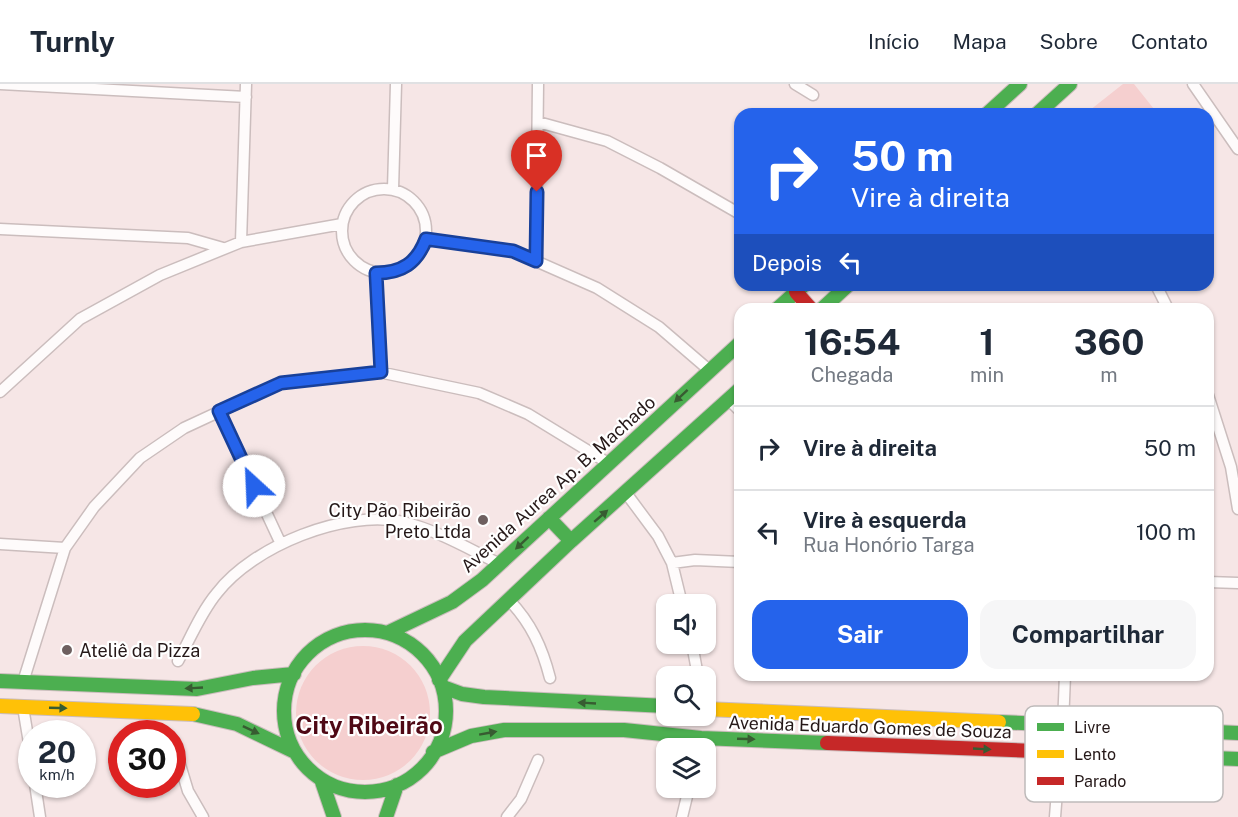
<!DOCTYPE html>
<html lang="pt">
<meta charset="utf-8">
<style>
:root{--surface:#fff;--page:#f6f6f7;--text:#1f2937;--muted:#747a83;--line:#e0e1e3;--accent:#2563eb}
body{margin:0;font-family:"Public Sans",sans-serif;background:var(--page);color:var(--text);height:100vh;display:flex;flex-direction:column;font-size:22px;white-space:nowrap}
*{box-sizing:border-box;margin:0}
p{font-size:20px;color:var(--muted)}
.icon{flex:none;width:33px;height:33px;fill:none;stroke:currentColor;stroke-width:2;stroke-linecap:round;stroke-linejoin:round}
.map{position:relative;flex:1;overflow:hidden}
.side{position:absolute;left:734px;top:219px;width:480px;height:378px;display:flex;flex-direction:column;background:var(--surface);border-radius:18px;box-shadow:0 2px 4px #0004}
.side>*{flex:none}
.top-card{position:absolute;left:734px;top:24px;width:480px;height:183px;border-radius:18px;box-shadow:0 2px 4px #0004;background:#2563eb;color:#fff;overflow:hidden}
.tools{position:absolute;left:656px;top:510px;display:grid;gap:12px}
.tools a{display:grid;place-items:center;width:60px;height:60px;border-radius:12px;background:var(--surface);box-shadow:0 2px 4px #0004;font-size:30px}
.speed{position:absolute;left:18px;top:636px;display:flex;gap:12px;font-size:30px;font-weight:700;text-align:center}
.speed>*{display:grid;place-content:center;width:78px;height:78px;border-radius:50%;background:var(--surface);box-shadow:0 2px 4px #0004;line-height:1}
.speed small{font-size:15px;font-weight:400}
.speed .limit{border:9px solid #d22;background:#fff;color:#111}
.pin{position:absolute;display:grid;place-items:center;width:51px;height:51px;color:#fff;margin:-62px -26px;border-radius:50% 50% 50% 0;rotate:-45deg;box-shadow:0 0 6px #0007}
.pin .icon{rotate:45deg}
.me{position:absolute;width:66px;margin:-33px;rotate:335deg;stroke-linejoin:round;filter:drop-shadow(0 0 4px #0008)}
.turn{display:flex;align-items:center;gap:21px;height:126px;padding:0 18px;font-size:27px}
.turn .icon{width:78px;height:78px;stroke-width:2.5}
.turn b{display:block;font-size:42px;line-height:51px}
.then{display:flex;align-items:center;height:57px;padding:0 18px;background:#0003;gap:12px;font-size:22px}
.eta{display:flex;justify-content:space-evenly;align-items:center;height:102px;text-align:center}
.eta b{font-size:36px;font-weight:700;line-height:42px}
.primary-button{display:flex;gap:12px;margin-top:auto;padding:12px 18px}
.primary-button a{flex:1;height:69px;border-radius:18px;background:var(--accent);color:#fff;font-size:24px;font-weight:700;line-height:69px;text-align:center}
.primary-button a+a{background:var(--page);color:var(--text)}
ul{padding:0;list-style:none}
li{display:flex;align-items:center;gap:18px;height:84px;padding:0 18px;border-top:2px solid var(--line)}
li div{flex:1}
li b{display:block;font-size:22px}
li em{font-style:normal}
header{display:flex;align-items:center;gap:36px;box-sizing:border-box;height:84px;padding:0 30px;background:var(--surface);border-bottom:2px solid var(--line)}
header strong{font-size:28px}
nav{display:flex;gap:33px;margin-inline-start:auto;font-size:21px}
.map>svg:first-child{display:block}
.green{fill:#f5cfcf}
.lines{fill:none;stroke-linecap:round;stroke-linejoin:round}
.street-casing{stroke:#cbbdbd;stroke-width:13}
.fast-casing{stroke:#cbbdbd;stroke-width:16}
.slow-casing{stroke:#cbbdbd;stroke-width:16}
.jam-casing{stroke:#cbbdbd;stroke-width:16}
.street{stroke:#fefbfb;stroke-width:10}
.fast{stroke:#4caf50;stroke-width:14}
.slow{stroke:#ffc107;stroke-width:14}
.jam{stroke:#c62828;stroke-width:14}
.oneway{fill:#375c31}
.route-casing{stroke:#184099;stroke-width:15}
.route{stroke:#2563eb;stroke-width:10}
.poi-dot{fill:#6e6060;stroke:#fff;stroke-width:2}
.labels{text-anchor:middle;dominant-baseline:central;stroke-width:4.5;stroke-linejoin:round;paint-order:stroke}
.street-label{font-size:18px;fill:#251818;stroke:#fff}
.poi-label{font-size:18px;fill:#251818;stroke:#fff;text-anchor:end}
.district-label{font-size:24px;font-weight:bold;fill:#4f0915;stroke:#fff}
.key{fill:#fff;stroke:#bebaba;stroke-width:1.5}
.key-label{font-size:16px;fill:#251818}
</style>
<header>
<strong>Turnly</strong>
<nav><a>Início</a><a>Mapa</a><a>Sobre</a><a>Contato</a></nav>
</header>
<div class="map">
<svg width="1238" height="733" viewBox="0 0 1238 733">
<rect width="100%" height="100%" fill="#f6e6e6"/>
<path class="green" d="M1123 0H1134L1158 30H1085Z
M296 629a67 67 0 1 1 134 0a67 67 0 1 1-134 0Z"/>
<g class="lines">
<g class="street-casing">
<path id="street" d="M0 0 246 13
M795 0 813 11
M1193 0 1238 65
M538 38 607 57 660 84 740 130
M342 147a42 42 0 1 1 84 0a42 42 0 1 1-84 0Z
M393 105 396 0
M0 145 188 154 223 164
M426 155 513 167 597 204 659 243 709 286
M241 158 246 0
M536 177 538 0
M376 189 381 288
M1156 201 1168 225
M0 308 80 235 160 191 241 158 342 140
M1208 311 1231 383 1238 425
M729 316 740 327
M219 327 280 458
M626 409 658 452 672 479 682 520
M0 460 65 464
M672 479 695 476 740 478
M1208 498 1238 499
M509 516C531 539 542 563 550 594
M692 560 698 592
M178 577C190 555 201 528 217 509 253 462 345 425 403 438 437 446 469 465 500 480
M23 598 65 464 94 423 140 374 184 344 281 299 379 288 479 309 528 330 608 379
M23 623 32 677
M1063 641 1065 591
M175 664 188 707 203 733
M35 700 40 733
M507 733 521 715 538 676
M682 733 689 704
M1055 733 1060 669"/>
</g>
<g class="fast-casing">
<path id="fast" d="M987 30 1020 0
M1037 30 1070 0
M777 225 804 201
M822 225 848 201
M549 434 571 457
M284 627a81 81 0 1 1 162 0a81 81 0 1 1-162 0Z
M387 549 452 518 482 496 740 259
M439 596 465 557 571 457 740 305
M0 597 197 605 253 594 294 590
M443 603 462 610 484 613 666 622
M193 630 237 640 293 667
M999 638 1238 649
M433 668 471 652 504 646H624L701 654 827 659
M1061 668 1238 675
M321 695 334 733
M386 733 397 701"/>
</g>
<g class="slow-casing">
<path id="slow" d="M0 622 193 630
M705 625 999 638"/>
</g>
<g class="jam-casing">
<path id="jam" d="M796 208 811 225
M827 659 1061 668"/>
</g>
<use href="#street" class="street"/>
<use href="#fast" class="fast"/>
<use href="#slow" class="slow"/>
<use href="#jam" class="jam"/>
</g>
<defs><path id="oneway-solid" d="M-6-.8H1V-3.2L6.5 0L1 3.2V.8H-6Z" transform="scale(1.5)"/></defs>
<g class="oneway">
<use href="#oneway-solid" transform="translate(681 312) rotate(137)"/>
<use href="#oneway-solid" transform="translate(601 432) rotate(-41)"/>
<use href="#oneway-solid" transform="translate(522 459) rotate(137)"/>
<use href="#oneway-solid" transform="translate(194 604) rotate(177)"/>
<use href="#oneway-solid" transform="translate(587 619) rotate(-177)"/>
<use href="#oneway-solid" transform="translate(58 624) rotate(2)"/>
<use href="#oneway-solid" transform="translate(251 646) rotate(25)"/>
<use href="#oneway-solid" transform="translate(488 649) rotate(-10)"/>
<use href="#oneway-solid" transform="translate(746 655) rotate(2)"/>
<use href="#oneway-solid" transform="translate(982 665) rotate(3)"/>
</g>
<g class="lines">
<g class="route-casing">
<path id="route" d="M254 402 219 327 281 299 381 288 376 189C402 189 417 179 426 155L513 167 536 177 537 108"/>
</g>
<use href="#route" class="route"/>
</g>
<g class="poi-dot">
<circle cx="483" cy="436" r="6"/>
<circle cx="67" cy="566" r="6"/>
</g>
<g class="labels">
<g class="street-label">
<text transform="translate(558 400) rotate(-42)">Avenida Aurea Ap. B. Machado</text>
<text transform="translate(870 643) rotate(2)">Avenida Eduardo Gomes de Souza</text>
</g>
<g class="poi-label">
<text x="471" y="426">City Pão Ribeirão<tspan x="471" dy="21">Preto Ltda</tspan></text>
<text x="79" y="566" text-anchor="start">Ateliê da Pizza</text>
</g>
<g class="district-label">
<text x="369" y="641">City Ribeirão</text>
</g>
</g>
<rect x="1025" y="622" width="198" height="96" rx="9" class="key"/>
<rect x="1037" y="639" width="27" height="8" fill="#4caf50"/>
<rect x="1037" y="666" width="27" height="8" fill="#ffc107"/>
<rect x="1037" y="693" width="27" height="8" fill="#c62828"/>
<g class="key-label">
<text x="1074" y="649">Livre</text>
<text x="1074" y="676">Lento</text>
<text x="1074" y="703">Parado</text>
</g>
</svg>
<div class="tools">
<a><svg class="icon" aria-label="sound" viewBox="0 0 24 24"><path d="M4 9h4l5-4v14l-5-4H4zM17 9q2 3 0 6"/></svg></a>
<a><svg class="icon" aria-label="search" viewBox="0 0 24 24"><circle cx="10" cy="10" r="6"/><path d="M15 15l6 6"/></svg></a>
<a><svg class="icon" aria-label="layers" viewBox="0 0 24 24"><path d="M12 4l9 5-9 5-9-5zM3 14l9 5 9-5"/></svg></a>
</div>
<div class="speed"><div>20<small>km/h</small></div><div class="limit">30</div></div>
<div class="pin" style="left:537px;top:108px;background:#d93025"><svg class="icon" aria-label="arrive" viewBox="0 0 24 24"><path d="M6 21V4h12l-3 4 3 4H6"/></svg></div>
<svg class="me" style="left:254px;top:402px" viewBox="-20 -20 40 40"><circle r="19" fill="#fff"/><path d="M0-13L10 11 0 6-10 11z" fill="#2563eb"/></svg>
<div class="top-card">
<div class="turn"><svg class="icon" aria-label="right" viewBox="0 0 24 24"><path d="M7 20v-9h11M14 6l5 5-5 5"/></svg><div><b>50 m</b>Vire à direita</div></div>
<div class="then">Depois<svg class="icon" aria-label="left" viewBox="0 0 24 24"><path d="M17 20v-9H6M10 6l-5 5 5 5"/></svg></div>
</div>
<section class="side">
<div class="eta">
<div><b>16:54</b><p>Chegada</p></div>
<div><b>1</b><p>min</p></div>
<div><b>360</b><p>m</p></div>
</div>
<ul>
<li><svg class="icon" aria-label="right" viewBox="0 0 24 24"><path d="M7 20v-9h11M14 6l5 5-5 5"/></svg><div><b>Vire à direita</b></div><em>50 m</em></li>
<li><svg class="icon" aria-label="left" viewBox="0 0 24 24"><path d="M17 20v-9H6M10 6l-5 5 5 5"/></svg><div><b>Vire à esquerda</b><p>Rua Honório Targa</p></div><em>100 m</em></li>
</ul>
<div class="primary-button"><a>Sair</a><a>Compartilhar</a></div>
</section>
</div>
